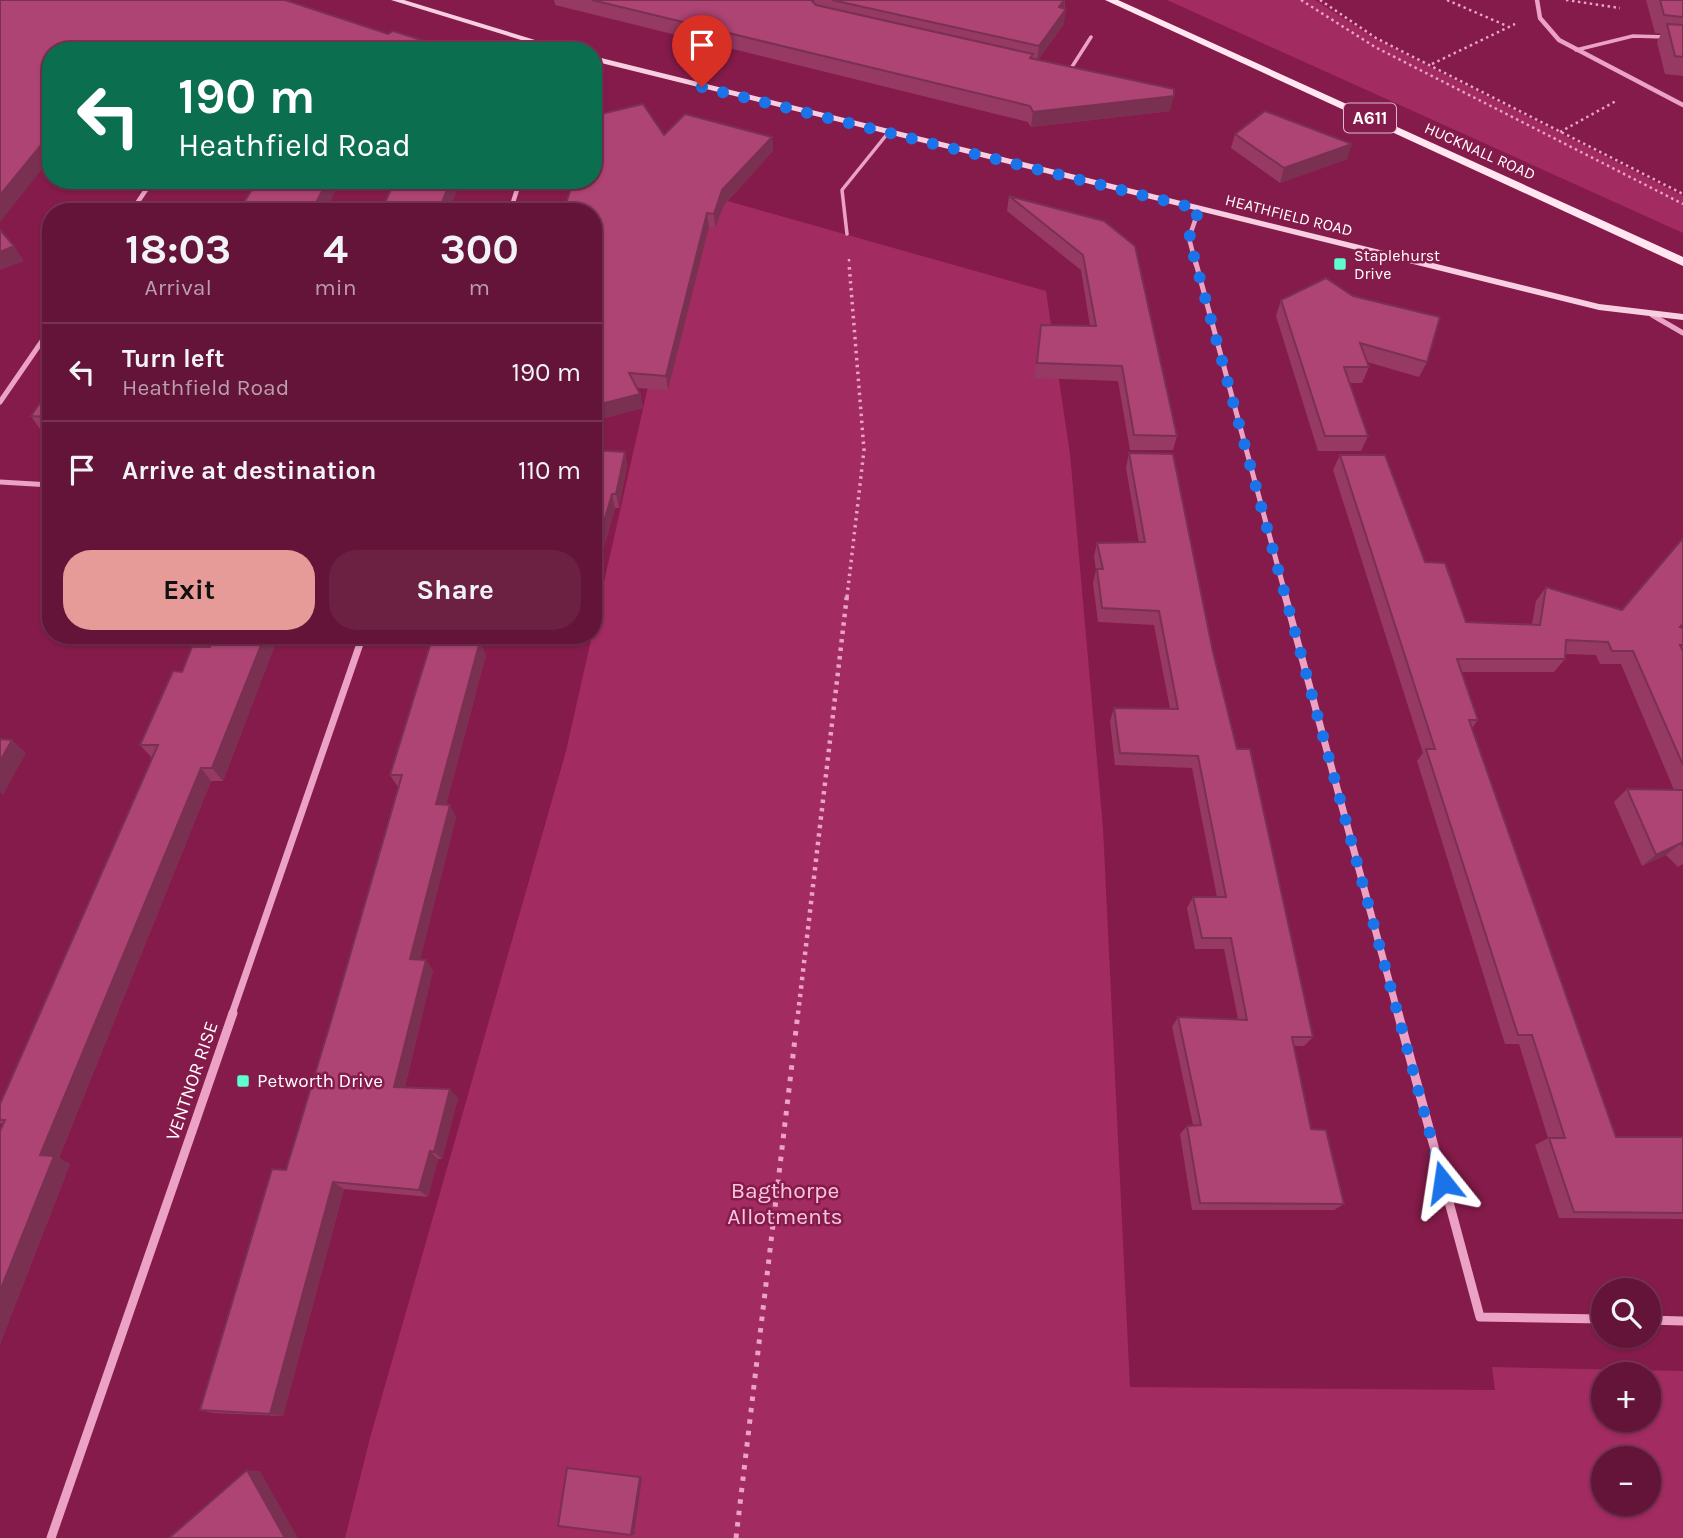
<!DOCTYPE html>
<meta charset="utf-8">
<style>
:root{--surface:#641438;--page:#6c2143;--text:#f1f3f6;--muted:#bb9eae;--line:#783353;--accent:#e69b98}
body{margin:0;font-family:Karla,sans-serif;background:var(--page);color:var(--text);height:100vh;display:flex;flex-direction:column;font-size:26px;white-space:nowrap}
*{box-sizing:border-box;margin:0}
p{font-size:23px;color:var(--muted)}
.icon{flex:none;width:38px;height:38px;fill:none;stroke:currentColor;stroke-width:2;stroke-linecap:round;stroke-linejoin:round}
.map{position:relative;flex:1;overflow:hidden}
.details{position:absolute;left:42px;top:203px;width:560px;height:441px;display:flex;flex-direction:column;background:var(--surface);border-radius:28px;box-shadow:0 2px 5px #0004,0 0 0 2px var(--line)}
.details>*{flex:none}
.hud{position:absolute;left:42px;top:42px;width:560px;height:147px;border-radius:28px;box-shadow:0 2px 5px #0004,0 0 0 2px var(--line);background:#0b6e4f;color:#fff;overflow:hidden}
.buttons{position:absolute;left:1591px;top:1278px;display:grid;gap:14px}
.buttons a{display:grid;place-items:center;width:70px;height:70px;border-radius:50%;background:var(--surface);box-shadow:0 2px 5px #0004,0 0 0 2px var(--line);font-size:35px}
.pin{position:absolute;display:grid;place-items:center;width:60px;height:60px;color:#fff;margin:-72px -30px;border-radius:50% 50% 50% 0;rotate:-45deg;box-shadow:0 0 7px #0007}
.pin .icon{rotate:45deg}
.me{position:absolute;width:77px;margin:-38px;rotate:345deg;stroke-linejoin:round;filter:drop-shadow(0 0 5px #0008)}
.turn{display:flex;align-items:center;gap:24px;height:147px;padding:0 21px;font-size:32px}
.turn .icon{width:91px;height:91px;stroke-width:2.5}
.turn b{display:block;font-size:49px;line-height:60px}
.eta{display:flex;justify-content:space-evenly;align-items:center;height:119px;text-align:center}
.eta b{font-size:42px;font-weight:700;line-height:49px}
.action{display:flex;gap:14px;margin-top:auto;padding:14px 21px}
.action a{flex:1;height:80px;border-radius:28px;background:var(--accent);color:#111;font-size:28px;font-weight:700;line-height:80px;text-align:center}
.action a+a{background:var(--page);color:var(--text)}
ul{padding:0;list-style:none}
li{display:flex;align-items:center;gap:21px;height:98px;padding:0 21px;border-top:2px solid var(--line)}
li div{flex:1}
li b{display:block;font-size:26px}
li em{font-style:normal}
.map>svg:first-child{display:block}
.green{fill:#a22b61;fill-rule:evenodd}
.lines{fill:none;stroke-linecap:round;stroke-linejoin:round}
.path-far3{stroke:#eba2c4;stroke-width:2.5;stroke-dasharray:2.5 3.5;stroke-linecap:butt}
.path-far2{stroke:#eba2c4;stroke-width:3.5;stroke-dasharray:2.5 4.5;stroke-linecap:butt}
.path-far1{stroke:#eba2c4;stroke-width:4.5;stroke-dasharray:3.5 5;stroke-linecap:butt}
.path{stroke:#eba2c4;stroke-width:5;stroke-dasharray:4.5 7;stroke-linecap:butt}
.lane{stroke:#eba2c4;stroke-width:3.5}
.street-far3{stroke:#eba2c4;stroke-width:4.5}
.street-far2{stroke:#eba2c4;stroke-width:5}
.street-far1{stroke:#eba2c4;stroke-width:7}
.street{stroke:#eba2c4;stroke-width:9}
.secondary{fill:#f8cee1;fill-rule:evenodd}
.primary{fill:#ffe6f0;fill-rule:evenodd}
.wall{fill:#963a64}
.shaded-wall{fill:#7a3051}
.building{fill:#ae4474;stroke:#7a3051;stroke-width:2}
.route{stroke:#1a73e8;stroke-width:12;stroke-dasharray:0 21.6}
.poi-dot{fill:#5efdce;stroke:#851b4a;stroke-width:2.5}
.labels{text-anchor:middle;dominant-baseline:central;stroke-width:5;stroke-linejoin:round;paint-order:stroke}
.far-street-label{font-size:16px;fill:#fff;stroke:#851b4a}
.far-poi-label{font-size:16px;fill:#fff;stroke:#851b4a;text-anchor:start}
.shield{fill:#851b4a;stroke:#dabbc9;stroke-width:2}
.shield-label{font-size:18px;font-weight:bold;fill:#fff}
.street-label{font-size:19px;fill:#fff;stroke:#851b4a}
.poi-label{font-size:19px;fill:#fff;stroke:#851b4a;text-anchor:start}
.near-park-label{font-size:23px;fill:#f8c7de;stroke:#851b4a}
</style>
<div class="map">
<svg width="1683" height="1538" viewBox="0 0 1683 1538">
<rect width="100%" height="100%" fill="#851b4a"/>
<path class="green" d="M1167 0H1315L1374 38 1683 196V233Z
M692 191 1046 291 1070 454 1103 828 1130 1387 1495 1390 1492 1367 1683 1371V1538H345L370 1438 566 751ZM1603 1374H1648V1419H1603ZM1603 1458H1648V1503H1603Z"/>
<g class="lines">
<path class="path-far3" d="M1301 0 1375 47 1683 204
M1320 0 1376 38 1683 194
M1447 0 1507 26
M1566 0 1620 8
M1432 64 1515 24
M1560 132 1616 101
M849 259V265"/>
<path class="path-far2" d="M847 597 864 450 849 263"/>
<path class="path-far1" d="M798 1014 847 595"/>
<path class="path" d="M736 1538 798 1013"/>
<path class="lane" d="M1576 50 1633 36 1666 37
M1068 73 1091 37
M847 234 842 190 888 133"/>
<path class="street-far3" d="M1537 0 1540 18 1559 40 1683 105
M131 212 152 181
M510 212 520 180
M1196 265 1189 238 1199 209"/>
<path class="street-far2" d="M1196 263 1286 597
M1652 315 1683 333
M0 402 51 328
M0 482 51 485"/>
<path class="street-far1" d="M1285 595 1398 1014
M232 1014 363 635"/>
<path class="street" d="M1398 1013 1480 1317 1603 1319
M1648 1320 1683 1321
M51 1538 233 1013"/>
<path class="secondary" d="M391 0H404L571 51H557Z
M593 56 1599 304 1683 314V320L1599 310 593 61Z"/>
<path class="primary" d="M1105 0H1118L1683 257V266Z"/>
</g>
<path class="wall" d="M554 0H811L814 3V0H1065L1064 24 1038 60 1170 111 1031 127 1028 122 555 5Z
M1646 0H1683V76L1665 74 1657 42 1661 34 1655 33Z
M1235 134 1347 159 1280 183 1231 148Z
M664 135 772 137 773 151 724 205 715 228 709 227 668 390 637 388 640 394 643 408 593 421V212Z
M1009 196 1104 221 1177 436 1173 450H1130L1118 381 1034 378 1041 325 1090 326 1081 270 1007 211Z
M1281 300 1427 362 1419 377 1367 362 1369 367 1362 383H1349L1368 436 1361 451H1318L1276 316Z
M51 387V432H42L31 416Z
M593 450 625 452 627 466 619 508H615L593 586Z
M1129 453 1213 652 1237 749 1313 1037 1304 1046H1294L1311 1129 1344 1204 1334 1210H1192L1180 1134 1187 1126 1193 1125 1172 1027 1178 1017 1238 1019 1224 949H1195L1187 908 1193 897H1217L1192 768 1115 765 1110 721 1114 708 1170 709 1154 625 1098 622 1093 583 1096 570 1094 557 1097 543H1139L1126 468Z
M1340 455 1425 562 1466 622 1532 624 1536 601 1546 587 1683 628V864L1678 867 1666 855 1642 866 1614 802 1627 789 1674 790 1621 664H1600L1596 655 1566 654 1565 659 1554 672H1462L1478 720 1472 728 1616 1137H1683V1219L1559 1218 1535 1145 1548 1138 1519 1044H1505L1417 761 1423 753 1333 470Z
M215 635H285L284 638 278 637 223 781H211L59 1158 70 1164 0 1344V1131L3 1124 0 1123V1104L152 758 140 745 182 672 210 647Z
M492 635H560L559 645H503Z
M486 655 446 805 456 817 420 959 433 970 405 1087 458 1098 442 1159H438L428 1197 344 1189 283 1416 214 1413 200 1410 286 1170 331 1021 398 787 390 775Z"/>
<path class="shaded-wall" d="M1064 0H1065L1063 13 1066 9 1064 24 1037 61 1039 46 1059 7Z
M1174 96 1170 111 1031 127 1033 112Z
M51 133V158L0 222V195Z
M772 137 773 151 724 205 715 228 714 214 722 190Z
M1352 144 1347 159 1280 183 1284 168Z
M328 180H341L325 212H311Z
M451 180H461L449 212H438Z
M707 213 709 227 668 390 666 376Z
M14 246 24 261 0 270V252Z
M640 394 643 408 593 421V406Z
M625 452 627 466 619 508 616 494Z
M612 494 615 508 593 586V560Z
M265 635H277L278 637 223 781 212 768Z
M556 635H560L559 645Z
M480 641 486 655 443 816 436 804Z
M12 740 26 753 3 795 0 792V761Z
M201 768 211 781 59 1158 70 1164 0 1344V1291L40 1155Z
M450 805 456 817 418 969 410 959Z
M1681 843 1666 855 1642 866 1656 855Z
M426 960 433 970 403 1095 394 1087Z
M450 1089 458 1098 442 1159 434 1152Z
M430 1151 438 1159 428 1197 419 1190Z
M333 1182 344 1189 283 1416 270 1414Z
M247 1470 260 1471 298 1538H285Z
M640 1477 642 1478 634 1535H631Z"/>
<path class="building" d="M0 0H285L388 34 393 31 456 51H51V133L0 195Z
M592 0H811L816 5 1033 54 1030 58 1174 89V96L1033 112 1030 106Z
M832 0H1064L1059 7 1066 9 1039 46Z
M1660 0H1683V17L1664 15Z
M1667 24 1683 25V57L1675 56Z
M643 104 664 135 685 114 772 137 722 190 714 214 707 213 666 376 629 373 640 394 593 406V212H563L574 180H593V143L601 114Z
M1265 111 1352 144 1284 168 1235 134Z
M258 180H328L311 212H238Z
M395 180H451L438 212H381Z
M1009 196 1104 221 1135 246 1177 436 1134 435 1122 366 1037 363 1041 325 1096 326 1083 255Z
M0 230 14 246 0 252Z
M1326 278 1353 296 1440 317 1427 362 1360 343 1369 367H1344L1368 436H1325L1281 300Z
M51 387V417L31 416Z
M593 450 625 452 616 494H612L593 560Z
M1129 453 1173 454 1213 652 1237 749H1250L1313 1037H1292L1311 1129 1326 1130 1344 1204 1200 1203 1187 1126 1201 1125 1178 1017 1247 1020 1231 938H1202L1193 897H1226L1198 756 1120 753 1114 708 1178 709 1159 611 1102 608 1097 569H1103L1097 543 1145 542Z
M1340 455H1385L1425 562 1445 563 1466 622 1540 625 1546 587 1622 610 1683 538V624L1680 627 1683 628V645H1680L1683 651V765L1633 651H1612L1608 642 1566 640 1565 659H1457L1478 720H1469L1616 1137H1683V1213L1574 1212 1549 1138H1565L1532 1035H1518L1426 749H1435Z
M215 635H265L212 768H201L40 1155 54 1156 0 1291V1131L5 1120H0V1104L158 745H140L173 671 182 672 192 647H210Z
M432 639 480 641 436 804 450 805 410 959 426 960 394 1087 450 1089 434 1152 430 1151 419 1190 333 1182 270 1414 200 1410 272 1169 286 1170 331 1021 402 775H390Z
M0 739 12 740 0 761Z
M1627 789 1683 790V846L1681 843 1656 855Z
M567 1468 640 1477 631 1535 558 1526Z
M247 1470 285 1538H169Z"/>
<g class="lines">
<path class="route" d="M702 87 1199 209 1189 238 1443 1182"/>
</g>
<g class="poi-dot">
<rect x="1333" y="257" width="14" height="14" rx="3.5"/>
<rect x="236" y="1074" width="14" height="14" rx="3.5"/>
</g>
<g class="labels">
<g class="far-street-label">
<text transform="translate(1480 151) rotate(24)">HUCKNALL ROAD</text>
<text transform="translate(1289 215) rotate(14)">HEATHFIELD ROAD</text>
</g>
<g class="far-poi-label">
<text x="1354" y="255">Staplehurst<tspan x="1354" dy="18">Drive</tspan></text>
</g>
<rect class="shield" x="1344" y="103.5" width="52" height="29" rx="5"/>
<g class="shield-label">
<text x="1370" y="118">A611</text>
</g>
<g class="street-label">
<text transform="translate(192 1081) rotate(-71)">VENTNOR RISE</text>
</g>
<g class="poi-label">
<text x="257" y="1081">Petworth Drive</text>
</g>
<g class="near-park-label">
<text x="785" y="1190">Bagthorpe<tspan x="785" dy="26">Allotments</tspan></text>
</g>
</g>
</svg>
<div class="buttons">
<a><svg class="icon" aria-label="search" viewBox="0 0 24 24"><circle cx="10" cy="10" r="6"/><path d="M15 15l6 6"/></svg></a>
<a>+</a>
<a>−</a>
</div>
<div class="pin" style="left:702px;top:87px;background:#d93025"><svg class="icon" aria-label="arrive" viewBox="0 0 24 24"><path d="M6 21V4h12l-3 4 3 4H6"/></svg></div>
<svg class="me" style="left:1443px;top:1182px" viewBox="-20 -20 40 40"><path d="M0-17L14 15 0 8-14 15z" fill="#1a73e8" stroke="#fff" stroke-width="4"/></svg>
<div class="hud">
<div class="turn"><svg class="icon" aria-label="left" viewBox="0 0 24 24"><path d="M17 20v-9H6M10 6l-5 5 5 5"/></svg><div><b>190 m</b>Heathfield Road</div></div>
</div>
<section class="details">
<div class="eta">
<div><b>18:03</b><p>Arrival</p></div>
<div><b>4</b><p>min</p></div>
<div><b>300</b><p>m</p></div>
</div>
<ul>
<li><svg class="icon" aria-label="left" viewBox="0 0 24 24"><path d="M17 20v-9H6M10 6l-5 5 5 5"/></svg><div><b>Turn left</b><p>Heathfield Road</p></div><em>190 m</em></li>
<li><svg class="icon" aria-label="arrive" viewBox="0 0 24 24"><path d="M6 21V4h12l-3 4 3 4H6"/></svg><div><b>Arrive at destination</b></div><em>110 m</em></li>
</ul>
<div class="action"><a>Exit</a><a>Share</a></div>
</section>
</div>
